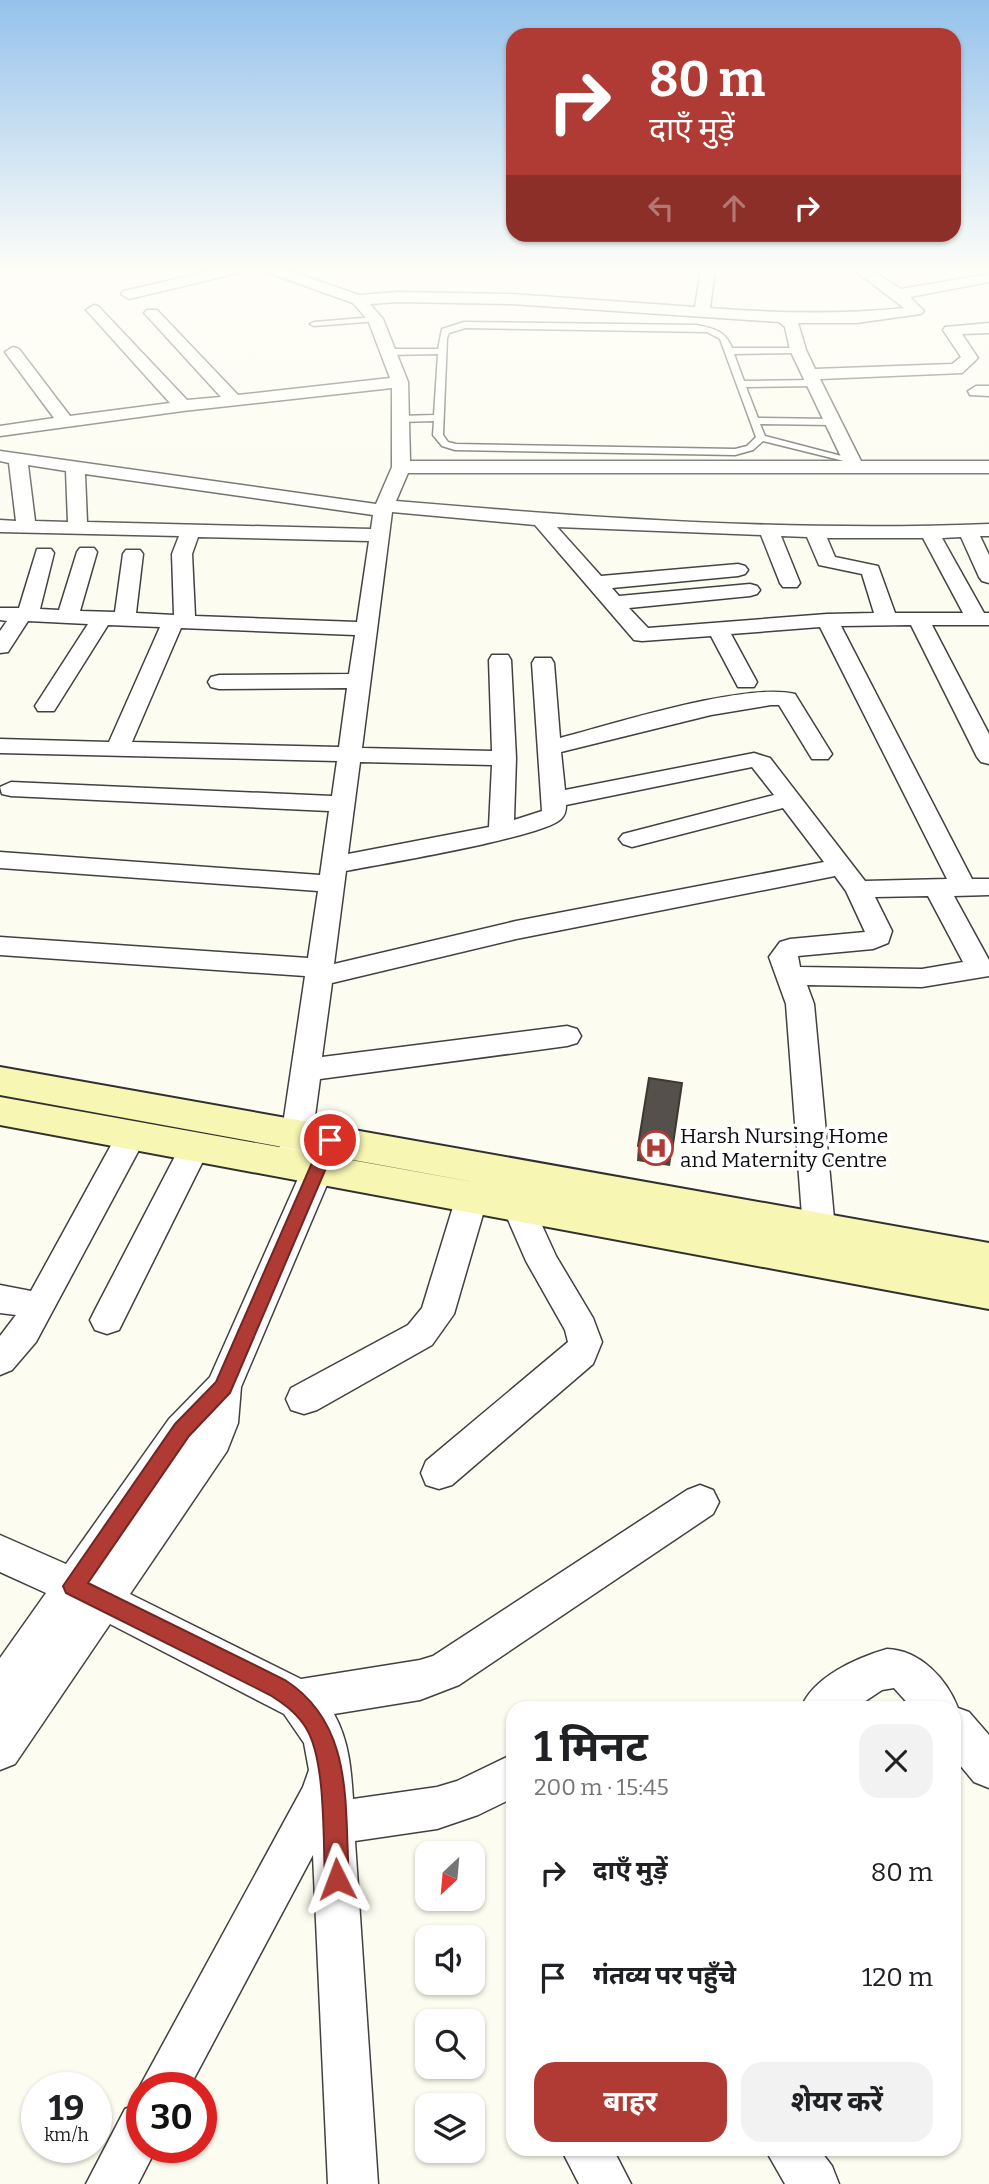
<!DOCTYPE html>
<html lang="hi">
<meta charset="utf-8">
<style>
:root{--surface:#fff;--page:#f2f2f2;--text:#202124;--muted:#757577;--accent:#b03b34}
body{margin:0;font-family:Bitter,"Noto Sans Devanagari",serif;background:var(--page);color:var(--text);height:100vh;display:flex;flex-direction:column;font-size:26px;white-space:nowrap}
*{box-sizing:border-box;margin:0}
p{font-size:23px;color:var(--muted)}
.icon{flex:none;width:38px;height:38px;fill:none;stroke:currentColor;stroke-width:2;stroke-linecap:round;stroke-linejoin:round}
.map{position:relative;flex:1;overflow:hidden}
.panel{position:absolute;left:506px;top:1701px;width:455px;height:455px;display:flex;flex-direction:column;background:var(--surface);border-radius:21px;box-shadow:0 2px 5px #0004}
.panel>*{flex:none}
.guide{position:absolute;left:506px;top:28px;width:455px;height:214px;border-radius:21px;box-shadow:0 2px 5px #0004;background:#b03b34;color:#fff;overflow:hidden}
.needle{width:46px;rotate:206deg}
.fabs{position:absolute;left:415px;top:1841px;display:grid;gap:14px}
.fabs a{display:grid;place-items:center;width:70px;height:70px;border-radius:14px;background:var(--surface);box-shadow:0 2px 5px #0004;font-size:35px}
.speed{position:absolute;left:21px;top:2072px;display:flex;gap:14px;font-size:35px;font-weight:700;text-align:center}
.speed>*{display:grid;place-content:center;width:91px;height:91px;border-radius:50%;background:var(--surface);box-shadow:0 2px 5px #0004;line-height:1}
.speed small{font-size:18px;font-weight:400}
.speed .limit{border:10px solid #d22;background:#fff;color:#111}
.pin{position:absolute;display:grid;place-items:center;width:60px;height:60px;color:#fff;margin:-30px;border:4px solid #fff;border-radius:50%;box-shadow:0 2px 7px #0007}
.me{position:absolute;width:77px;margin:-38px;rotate:357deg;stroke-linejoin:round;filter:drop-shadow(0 0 5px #0008)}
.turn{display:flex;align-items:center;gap:24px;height:147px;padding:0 28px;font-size:32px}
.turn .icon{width:91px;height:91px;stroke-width:2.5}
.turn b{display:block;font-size:49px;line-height:60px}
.lanes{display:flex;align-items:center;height:66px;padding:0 28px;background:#0003;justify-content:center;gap:35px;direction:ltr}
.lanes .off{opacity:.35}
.round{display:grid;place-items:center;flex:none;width:74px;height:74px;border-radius:21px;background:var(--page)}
.headline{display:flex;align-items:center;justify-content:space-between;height:119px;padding:0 28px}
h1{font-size:42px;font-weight:700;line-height:52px}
.cta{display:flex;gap:14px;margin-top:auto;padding:14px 28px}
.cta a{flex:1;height:80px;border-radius:21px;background:var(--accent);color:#fff;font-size:28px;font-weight:700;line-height:80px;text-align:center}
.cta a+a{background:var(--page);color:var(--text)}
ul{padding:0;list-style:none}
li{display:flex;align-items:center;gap:21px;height:105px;padding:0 28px}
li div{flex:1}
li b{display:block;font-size:26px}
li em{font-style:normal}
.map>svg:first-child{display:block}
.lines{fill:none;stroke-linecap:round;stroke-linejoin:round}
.lane-casing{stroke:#414141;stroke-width:3}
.street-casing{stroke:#414141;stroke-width:3}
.secondary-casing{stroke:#303030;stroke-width:4}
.lane{fill:#fff;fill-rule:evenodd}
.street{fill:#fff;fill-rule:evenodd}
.secondary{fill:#f7f6b2;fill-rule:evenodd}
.wall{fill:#494540}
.building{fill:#55504b;stroke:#3c3834;stroke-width:2}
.route{fill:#b03b34;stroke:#722622;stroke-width:2}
.labels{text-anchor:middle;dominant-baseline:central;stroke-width:7;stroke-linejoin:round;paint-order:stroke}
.poi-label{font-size:21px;fill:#0e0e0e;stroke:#fff;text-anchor:start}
</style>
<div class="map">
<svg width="989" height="2184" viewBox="0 0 989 2184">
<rect width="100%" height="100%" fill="#fdfcf0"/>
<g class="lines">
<g class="lane-casing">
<path id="lane" d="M375 317 379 319 378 321 314 326 310 324 314 322Z
M464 322 696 325C713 328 726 331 732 348H801V352L798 353 734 354 744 381 815 380 819 383 815 386 746 387 758 418 833 419 838 422 833 425 760 424 765 436 857 460 852 463 763 441 753 450 735 455 455 450 442 446 433 435 434 421 400 422 395 419 400 416 434 415 438 354 388 355 384 352 388 349H438L442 329ZM465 328 707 332 720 339 756 437 747 446 735 449 456 444 448 442 443 435 447 338 449 333Z"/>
</g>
<g class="street-casing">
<path id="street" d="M219 269H244L242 272 129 299 121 294 124 291Z
M264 269H284L359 295 398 292 511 294 695 307 701 269H715L710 308C775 313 839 315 904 308L853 269H869L901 289 989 274V282L910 297 924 311 921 314 856 323H798L806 350 815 369 952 364 961 357 943 330 945 327 989 323V333L962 334 978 358 962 373 820 379 861 461H989V473H408L396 501C593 518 792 532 989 524V536H980L989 555V583L982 581 979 577 961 537 942 538 984 613H989V625H932L989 734V764L981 762 977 757 911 625 841 626 972 879H989V895L954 896 989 960V976L922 987 807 985 814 1004 835 1229 830 1238 819 1242 808 1238 803 1229 786 1004 769 957 780 942 790 939 865 932 846 891 835 876 516 939 332 983 322 1057 567 1026 577 1029 581 1036 577 1043 567 1046 320 1079 310 1153 317 1139 328 1136 339 1139 343 1147 241 1387 238 1423 227 1451 130 1594 301 1679 420 1660 433 1656 687 1490 700 1485 713 1490 719 1502 713 1514 459 1685 420 1700 334 1714C349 1741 351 1769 353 1799L437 1787 457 1781 513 1754V1798L478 1815 437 1829 355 1841 378 2184H328L313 1855 189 2088H142V2095L139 2088 303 1787 309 1770 304 1743 284 1714 110 1624 15 1764 0 1770V1658L46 1593 0 1572V1535L66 1564 169 1419 210 1377 300 1174 293 1177 282 1173 277 1165 305 976 0 955V937L308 958 318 891 0 868V852L320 875 329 811 11 796 2 794 0 787 11 782 332 796 337 761 0 753V739L109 742 160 627 108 625 54 711H38L35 706 88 624 28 621 8 652 0 653V631L7 621 0 620V608H19L37 549H51L54 553 40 609 59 610 77 552 80 548H94L97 552 80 611 115 612 123 554 126 550H140L143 554 136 613 174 615 172 554 179 536 0 532V520L16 521 9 463 0 461V451L376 504 392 467V388L183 411 0 436V426L54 418 5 352 13 347 19 349 70 416 170 403 89 313 86 310 94 305 99 307 187 400 221 397 147 316 144 313 147 310H157L238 395 390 378 368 320 353 303 266 272ZM398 302 511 304 779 322 785 327 790 350 843 461H410L408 382 383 319 370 304ZM28 465 66 471 68 522 35 521ZM85 474 373 515 371 529 87 522ZM392 512 535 525 634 640 642 641 711 636 738 687H754L757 682 731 634 820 627 947 879 865 881 770 758 754 753 565 790 561 752 711 715 771 705H779L812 759H828L832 754 798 699 795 694C745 682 614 724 560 738L554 663 551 658H535L532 663 542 811 514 820 516 758 511 660 508 655H492L489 660 492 751 362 748ZM557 527 761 535 780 583 783 587H797L800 583 781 536 807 537 819 565 862 574 874 613 827 614 648 628 629 608 750 596 757 594 760 590 757 586 750 584 619 596 612 588 738 576 745 574 748 570 745 566 738 564 601 576ZM198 537 369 541 357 622 195 616 192 554ZM827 538H923L963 613H895L878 566 835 557ZM181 628 355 635 349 674 219 675 211 677 208 682 211 687 219 689 347 688 339 747 132 742ZM360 762 492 765 489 827 348 854ZM752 767 774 795 623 834 619 839 623 844 632 847 783 808 824 862 516 921 334 964 346 871C381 864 544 837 561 819 565 815 566 811 566 805ZM928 896 963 962 922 969 800 967 798 956 873 949 888 943 892 931 875 897Z
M976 386H989V396L970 395 968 391Z
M132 1124 143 1127 147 1135 36 1342 12 1370 0 1375V1336L16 1315 0 1313V1285L31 1291 121 1127Z
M195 1136 206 1139 210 1147 119 1330 107 1334 95 1330 90 1320 95 1310 184 1139Z
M472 1185 483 1188 488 1197 454 1314 432 1345 317 1410 304 1414 291 1410 286 1399 291 1388 408 1325 422 1308 456 1197 461 1188Z
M518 1194 529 1197 556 1256 593 1318 602 1342 593 1364 452 1485 439 1489 426 1485 421 1473 426 1461 568 1342 565 1330 526 1261 502 1206 507 1197Z
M887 1649C920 1650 947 1679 958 1708L969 1712 989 1735V1788L974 1782 954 1758V1708H912L894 1688 882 1690 855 1708H801C813 1677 856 1658 887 1649Z
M142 2102V2147H157L138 2184H86L125 2109Z
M561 2149H613L631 2184H579Z
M765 2149H819L832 2166 839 2184H785Z"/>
</g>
<g class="secondary-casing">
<path id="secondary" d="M0 1067 989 1243V1309L0 1125V1097L479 1183 0 1095Z"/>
</g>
<use href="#lane" class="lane"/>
<use href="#street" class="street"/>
<use href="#secondary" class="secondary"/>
</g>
<path class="wall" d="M682 1083 670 1166 637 1161 638 1146Z"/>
<path class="building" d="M649 1078 682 1083 672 1151 638 1146Z"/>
<linearGradient id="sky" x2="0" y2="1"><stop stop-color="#95c2eb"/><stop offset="0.47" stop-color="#fefef8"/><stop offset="1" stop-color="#fefef8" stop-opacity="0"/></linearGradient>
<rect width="989" height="574" fill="url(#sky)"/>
<path class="route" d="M330 1134 338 1140 230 1393 189 1436 88 1583 285 1680C355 1725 344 1805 349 1879L345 1887 337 1891 328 1887 325 1879C323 1839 326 1760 306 1728 297 1713 284 1704 270 1695L66 1593 63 1586 175 1424 216 1382 322 1140Z"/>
<defs>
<g id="hospital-ring" transform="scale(1.75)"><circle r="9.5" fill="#fff" stroke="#b03b34" stroke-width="1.5"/><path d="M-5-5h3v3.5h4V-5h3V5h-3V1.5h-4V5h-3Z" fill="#b03b34"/></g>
</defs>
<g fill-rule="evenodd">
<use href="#hospital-ring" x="656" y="1148"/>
</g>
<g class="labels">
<g class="poi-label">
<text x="680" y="1136">Harsh Nursing Home<tspan x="680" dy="24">and Maternity Centre</tspan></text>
</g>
</g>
</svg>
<div class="fabs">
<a><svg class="needle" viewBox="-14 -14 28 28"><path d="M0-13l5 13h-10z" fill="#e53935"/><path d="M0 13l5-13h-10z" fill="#757577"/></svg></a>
<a><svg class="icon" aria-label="sound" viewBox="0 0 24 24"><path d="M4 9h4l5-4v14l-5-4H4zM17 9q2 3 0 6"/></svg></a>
<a><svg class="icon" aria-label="search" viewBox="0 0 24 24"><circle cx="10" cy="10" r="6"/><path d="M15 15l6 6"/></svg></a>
<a><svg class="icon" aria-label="layers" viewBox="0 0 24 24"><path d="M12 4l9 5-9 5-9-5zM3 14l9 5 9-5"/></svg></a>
</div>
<div class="speed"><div>19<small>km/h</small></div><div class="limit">30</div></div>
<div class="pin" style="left:330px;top:1140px;background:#d93025"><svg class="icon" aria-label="arrive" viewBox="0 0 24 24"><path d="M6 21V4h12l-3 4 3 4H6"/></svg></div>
<svg class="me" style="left:337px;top:1879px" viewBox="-20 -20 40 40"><path d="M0-17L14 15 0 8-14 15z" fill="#b03b34" stroke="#fff" stroke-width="4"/></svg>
<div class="guide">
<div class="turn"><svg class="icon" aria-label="right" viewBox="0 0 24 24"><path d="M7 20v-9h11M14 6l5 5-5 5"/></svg><div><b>80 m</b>दाएँ मुड़ें</div></div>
<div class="lanes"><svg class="icon off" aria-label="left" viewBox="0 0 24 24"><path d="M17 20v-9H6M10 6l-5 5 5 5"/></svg><svg class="icon off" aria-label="ahead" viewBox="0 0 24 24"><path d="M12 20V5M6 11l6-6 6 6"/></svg><svg class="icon" aria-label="right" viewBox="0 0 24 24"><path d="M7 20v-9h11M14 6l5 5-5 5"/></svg></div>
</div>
<section class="panel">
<div class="headline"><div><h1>1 मिनट</h1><p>200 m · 15:45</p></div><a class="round"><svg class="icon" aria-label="close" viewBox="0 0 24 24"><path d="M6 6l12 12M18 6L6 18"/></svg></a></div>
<ul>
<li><svg class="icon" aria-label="right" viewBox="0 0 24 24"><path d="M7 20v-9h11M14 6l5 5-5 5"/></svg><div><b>दाएँ मुड़ें</b></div><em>80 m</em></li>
<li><svg class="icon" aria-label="arrive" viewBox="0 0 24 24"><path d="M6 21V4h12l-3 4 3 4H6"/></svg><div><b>गंतव्य पर पहुँचे</b></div><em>120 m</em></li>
</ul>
<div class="cta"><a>बाहर</a><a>शेयर करें</a></div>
</section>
</div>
